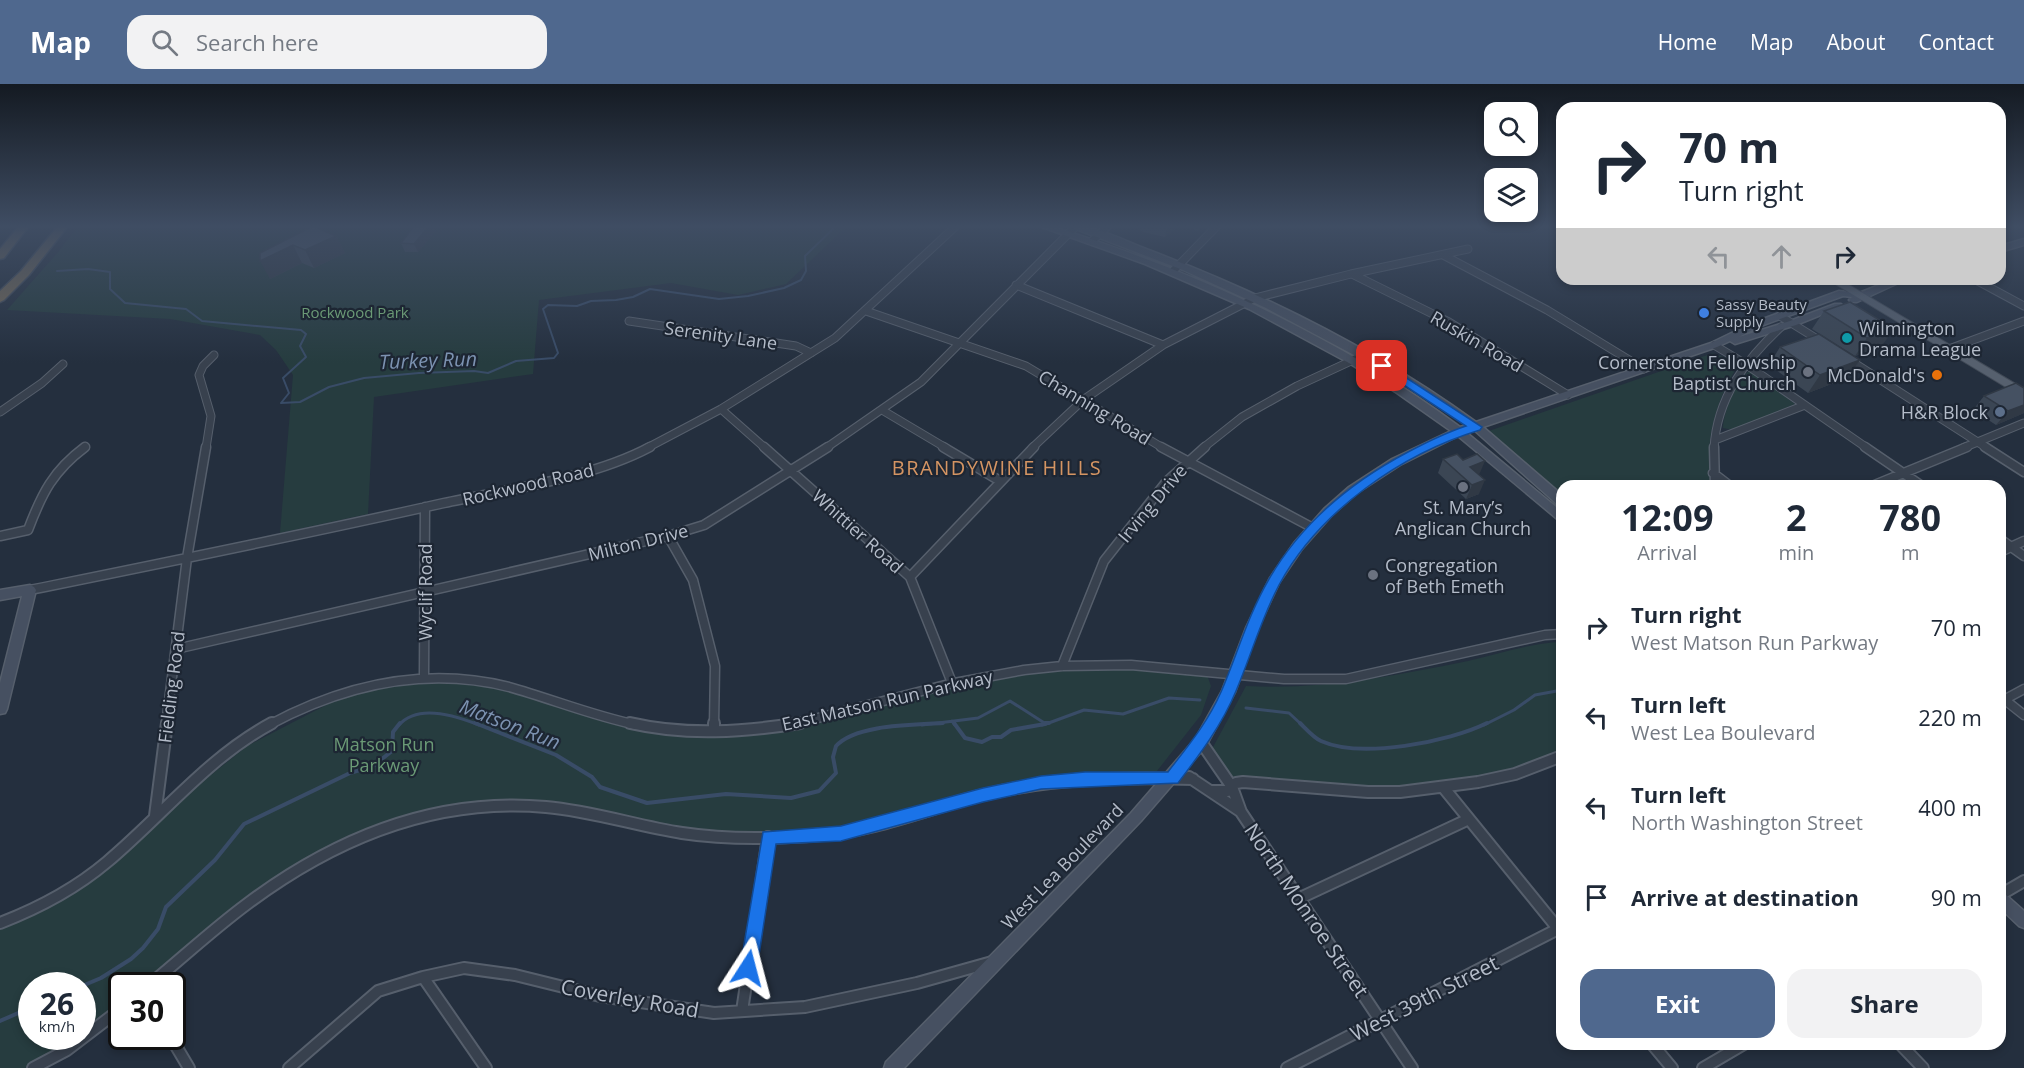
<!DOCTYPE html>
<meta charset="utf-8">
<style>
:root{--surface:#fff;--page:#f2f2f3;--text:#1f2937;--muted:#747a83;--accent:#4f688e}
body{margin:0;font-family:"Open Sans",sans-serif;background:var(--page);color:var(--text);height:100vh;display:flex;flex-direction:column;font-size:22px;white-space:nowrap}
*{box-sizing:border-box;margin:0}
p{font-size:20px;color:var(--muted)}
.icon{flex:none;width:33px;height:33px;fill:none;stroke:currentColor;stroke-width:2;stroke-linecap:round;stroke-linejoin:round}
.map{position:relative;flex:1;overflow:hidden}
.panel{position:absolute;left:1556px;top:396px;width:450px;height:570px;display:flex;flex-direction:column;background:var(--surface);border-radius:18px;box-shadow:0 3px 9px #0003}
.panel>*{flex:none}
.hud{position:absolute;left:1556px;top:18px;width:450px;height:183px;border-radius:18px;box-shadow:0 3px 9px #0003;background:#fff;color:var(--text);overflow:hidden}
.fabs{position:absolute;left:1484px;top:18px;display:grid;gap:12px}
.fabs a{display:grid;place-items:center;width:54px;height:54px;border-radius:12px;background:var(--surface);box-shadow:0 3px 9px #0003;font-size:30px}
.speed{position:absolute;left:18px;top:888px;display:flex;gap:12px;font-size:30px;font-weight:700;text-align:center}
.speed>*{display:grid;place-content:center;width:78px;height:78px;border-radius:50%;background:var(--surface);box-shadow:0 3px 9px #0003;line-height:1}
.speed small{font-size:15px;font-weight:400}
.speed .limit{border:3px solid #111;border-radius:9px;background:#fff;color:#111}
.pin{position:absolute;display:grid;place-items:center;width:51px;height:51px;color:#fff;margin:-26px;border-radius:12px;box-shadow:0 3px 9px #0006}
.me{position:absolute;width:66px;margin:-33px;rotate:9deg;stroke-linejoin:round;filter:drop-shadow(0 0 4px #0008)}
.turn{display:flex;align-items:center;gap:21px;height:126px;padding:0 24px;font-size:27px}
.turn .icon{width:78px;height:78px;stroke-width:2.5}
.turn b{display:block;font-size:42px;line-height:51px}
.lanes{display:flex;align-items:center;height:57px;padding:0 24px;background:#0003;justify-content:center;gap:30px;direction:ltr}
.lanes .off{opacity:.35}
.eta{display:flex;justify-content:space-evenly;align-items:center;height:102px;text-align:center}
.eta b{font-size:36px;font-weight:700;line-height:42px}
.primary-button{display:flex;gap:12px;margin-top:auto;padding:12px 24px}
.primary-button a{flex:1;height:69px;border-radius:18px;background:var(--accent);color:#fff;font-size:24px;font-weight:700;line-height:69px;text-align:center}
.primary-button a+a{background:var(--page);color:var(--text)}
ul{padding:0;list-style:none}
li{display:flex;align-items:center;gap:18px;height:90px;padding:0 24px}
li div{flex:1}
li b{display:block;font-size:22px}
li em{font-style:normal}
header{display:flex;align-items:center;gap:36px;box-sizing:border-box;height:84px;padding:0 30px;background:var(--accent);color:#fff}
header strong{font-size:28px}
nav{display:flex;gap:33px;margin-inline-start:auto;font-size:21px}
.search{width:420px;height:54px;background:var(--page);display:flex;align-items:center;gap:15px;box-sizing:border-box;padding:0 21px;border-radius:18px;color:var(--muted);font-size:22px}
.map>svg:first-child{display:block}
.green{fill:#263c3f;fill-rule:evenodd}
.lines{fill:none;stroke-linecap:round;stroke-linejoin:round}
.stream-far2{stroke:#394c67;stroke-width:2}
.stream-far1{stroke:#394c67;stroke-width:3}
.stream{stroke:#394c67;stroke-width:4}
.street-far2-casing{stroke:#565f6c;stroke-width:9}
.street-far1-casing{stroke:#565f6c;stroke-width:11}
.street-casing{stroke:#565f6c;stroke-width:14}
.secondary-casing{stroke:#565f6c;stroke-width:3}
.primary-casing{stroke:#414a57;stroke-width:2}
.highway-casing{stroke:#434c59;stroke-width:3}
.street-far2{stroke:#38414e;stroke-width:7}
.street-far1{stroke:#38414e;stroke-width:8}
.street{stroke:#38414e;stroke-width:10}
.secondary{fill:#465061;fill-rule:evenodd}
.primary{fill:#56606e;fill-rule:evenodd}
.highway{fill:#746855;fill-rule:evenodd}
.wall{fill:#3b4654}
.shaded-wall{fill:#303945}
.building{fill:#455162;stroke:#303945;stroke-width:1.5}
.route{fill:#1a73e8;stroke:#114b97;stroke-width:1.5}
.shop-dot{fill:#3f7fe0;stroke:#1d2633;stroke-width:2}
.culture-dot{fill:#0f9aa8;stroke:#1d2633;stroke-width:2}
.worship-dot{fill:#6b7280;stroke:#1d2633;stroke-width:2}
.food-dot{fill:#e8710a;stroke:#1d2633;stroke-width:2}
.service-dot{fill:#5c6f8a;stroke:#1d2633;stroke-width:2}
.labels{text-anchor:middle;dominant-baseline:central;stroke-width:4.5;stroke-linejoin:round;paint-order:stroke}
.far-poi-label{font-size:15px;fill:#b4bcc9;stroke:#1d2633;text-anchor:start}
.far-park-label{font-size:15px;fill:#6b9a76;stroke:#1d2633}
.poi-label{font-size:18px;fill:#b4bcc9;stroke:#1d2633;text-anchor:end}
.street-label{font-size:18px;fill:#b4bcc9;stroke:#1d2633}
.park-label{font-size:18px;fill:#6b9a76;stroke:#1d2633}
.water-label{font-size:20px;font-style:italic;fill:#7c92b1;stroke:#1d2633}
.neighbourhood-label{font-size:20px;letter-spacing:1.5px;fill:#d59563;stroke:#1d2633}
.near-street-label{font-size:21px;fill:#b4bcc9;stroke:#1d2633}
</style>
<header>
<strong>Map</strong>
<div class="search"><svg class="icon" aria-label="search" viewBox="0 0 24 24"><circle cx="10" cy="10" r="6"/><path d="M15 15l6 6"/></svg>Search here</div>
<nav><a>Home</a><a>Map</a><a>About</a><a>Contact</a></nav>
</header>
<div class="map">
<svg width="2024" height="984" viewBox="0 0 2024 984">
<rect width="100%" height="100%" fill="#242f3e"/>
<path class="green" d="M78 142H832L844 145 786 200 738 211 671 199 539 216 533 290 374 313 368 430 280 449 293 291 276 266 260 251 170 235 7 226 59 167Z
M1713 269 1734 277 1737 283C1715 318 1704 360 1711 402H1562L1561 414 1486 348Z
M1748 288 1753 289 1795 320 1734 346 1723 344C1724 326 1735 301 1748 288Z
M1561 558V670L1539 681 1410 707 1243 698 1229 690 1212 665 1246 602C1321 606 1394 592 1468 577 1499 570 1530 559 1561 558Z
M1062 582 1206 588 1211 602 1201 631 1157 687 1041 699 841 749 735 753 521 721 415 733 308 778 148 901 122 902 121 923 67 966 30 984H0V837L69 805 247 662 359 604 424 592 489 599 603 632 695 647 801 639 952 599ZM32 902H82V952H32Z"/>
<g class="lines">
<path class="stream-far2" d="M57 187 88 185 110 188V205L125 219 186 225 202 237 301 246 306 250 300 262 306 273 283 294 289 309 281 319 300 318 329 303 364 294 419 289 474 287 488 289 516 277 554 274 558 269 543 225 548 221 577 222 591 217 616 216 633 213 650 205 719 215 748 212 784 204 801 196 806 187 805 172 836 142"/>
<path class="stream-far1" d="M1246 624 1289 629 1302 641
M952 637 955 641
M399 641C418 619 457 632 479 641
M922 641 978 634 1010 617 1046 640 1084 626 1123 630 1169 614 1200 616
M1042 641 1045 640
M1484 641 1514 626 1535 611 1562 606"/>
<path class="stream" d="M475 639 556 671 592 693 600 703 647 719 726 710 791 714 819 707 836 689 833 673 836 662C856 640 914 641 943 639
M954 639 965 654 982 658 992 653H1001L1011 646 1045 640
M1045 639H1049
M1300 639C1306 645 1314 654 1321 657 1361 675 1449 658 1487 639
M82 902 101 894 131 875 143 864 158 845 166 823 215 776 244 740 350 689 373 682 392 667 393 648 400 639
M0 937 32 923"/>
<g class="street-far2-casing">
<path id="street-far2" d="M1092 157 1108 142
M1443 171 1547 226 1644 285
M1173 187 1217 142
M1352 190 1449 238 1568 311
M1974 195 2024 222
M1016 201 1163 261
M866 227 1026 282 1163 364
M1780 232 1822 258
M629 237 796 262 811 269
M1714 261 1744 279 1867 364
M1949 265 2024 237
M1848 275 1987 364
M721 325 765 364
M882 326 946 364
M0 328 42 299 63 280
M1715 356 1805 321
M206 364 211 332 199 291 203 282 214 271
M647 364 721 325 835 254 956 142
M826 364 921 298 1075 143
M1032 364 1083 316 1163 261 1255 214 1351 190 1468 165
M1203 364 1242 333 1297 302 1364 271
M1714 364C1717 314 1745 276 1781 243
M1963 364 2024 339"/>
</g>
<g class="street-far1-casing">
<path id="street-far1" d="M764 363 910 493 952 599
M943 363 1000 397
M1161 363 1313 444
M1714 363 1715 402
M1865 363 1922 402
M1985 363 2024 388
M1713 389 1730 402
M1872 402 1967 363
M0 452 28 446C42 409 53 387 85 363
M668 452 693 496 715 582 714 641
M2000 455 2024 472
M2000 468 2024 457
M910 493 1034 363
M30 506C168 478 307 450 444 419 510 405 592 394 650 363
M176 565 668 452 704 441 828 363
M1062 582 1104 477 1167 397 1205 363
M424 592 425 423
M2000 612 2024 631
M2000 618 2024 605
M166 641 187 474 206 363
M269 641C344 601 425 582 509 603 552 615 593 632 637 641
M791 641 949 600 1024 586 1062 582 1131 581 1284 595H1346L1545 551 1562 550"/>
</g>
<g class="street-casing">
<path id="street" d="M630 639C686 652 744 648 800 639
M714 646V639
M1201 658 1232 703 1241 728 1412 984
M1189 693 1240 727
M1443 703 1560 847
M1211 707H1228L1236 699 1243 698 1368 708H1400L1478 698 1515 690 1562 672
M155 732 167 639
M2000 811 2024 797
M1300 814 1469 735
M0 839C39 824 75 805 107 778 163 731 207 674 272 639
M423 893 486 984
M148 902C181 875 212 846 247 820 334 755 435 713 546 723 592 727 637 742 682 749 728 756 775 755 821 751 876 747 929 724 983 711 1052 694 1123 693 1193 695
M742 927 768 753
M170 952 189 984
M1652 960 1672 984
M1900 960 1923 984
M33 984 67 966 122 924
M289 984 378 907 423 893 464 884 515 891 600 912 714 929 805 923 917 899 992 878
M1287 984 1562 843
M1703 984 1744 960"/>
</g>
<g class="secondary-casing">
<path id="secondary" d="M1039 142H1051C1197 188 1337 252 1460 343L1467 341 1386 288 1266 224 1183 186 1068 142C1093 140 1122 156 1146 165 1260 208 1377 266 1476 338L1711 259 1752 239 1839 207 1859 209 1894 195H1907L1857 218H1851L1849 216 1852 213 1843 212 1758 243 1739 253 1790 237 1835 220H1841L1843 222 1796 241 1735 260 1730 257 1717 263 1483 343 1562 411V422L1558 421 1474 346 1467 349 1562 428V439L1458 352 1400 381 1357 409 1332 431 1302 465 1279 499 1258 544 1235 608 1206 662 1141 737 904 984H884L886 978 1131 729 1196 654 1222 607 1246 544 1270 494 1294 459 1324 425 1349 403 1392 375 1451 347 1397 309 1349 279 1249 225 1145 180Z
M2024 155V161L2000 168V162Z
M30 501 34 503 36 506 7 625 5 629 0 630V599L22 512 0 516V506Z
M2000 808 2005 810 2024 827V844L2019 842 2000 824Z"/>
</g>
<g class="primary-casing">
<path id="primary" d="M1827 195H1839L2024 305V314Z"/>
</g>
<g class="highway-casing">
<path id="highway" d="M19 142H29L4 174 0 175V165Z
M58 142H68L29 191 4 216 0 218V207L21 187Z"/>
</g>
<use href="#street-far2" class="street-far2"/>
<use href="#street-far1" class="street-far1"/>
<use href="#street" class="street"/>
<use href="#secondary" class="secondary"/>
<use href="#primary" class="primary"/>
<use href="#highway" class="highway"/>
</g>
<path class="wall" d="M414 142H438L434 149 418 168H405L401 159Z
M1139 142H1179L1165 153 1143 148 1139 145Z
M1182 142H1203L1198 147Z
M336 152 345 169 314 184 302 179 270 195 260 169Z
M1824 227 1881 263 1855 272 1812 245Z
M1780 263 1860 276 1847 294 1808 309 1769 281Z
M1984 312 2024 329 1996 341 1973 326Z
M1443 375 1479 391V410L1466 415 1438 389Z"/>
<path class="shaded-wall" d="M429 142H438L434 149 418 168 414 160Z
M1167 142H1179L1165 153Z
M336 152 345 169 314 184 305 166Z
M293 161 302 179 270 195 260 177Z
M1894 245 1881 263 1855 272 1867 254Z
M1860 276 1847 294 1808 309 1820 291Z
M2024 321V329L1996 341 2008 327Z
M1485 377 1479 391 1470 383Z
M1485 396 1479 410 1466 415 1472 401Z"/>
<path class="building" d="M313 142 336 152 305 166 293 161 260 177V169Z
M414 142H429L414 160 401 159Z
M1850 218 1894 245 1867 254 1824 227Z
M1819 250 1860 276 1820 291 1780 263Z
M2016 299 2024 304V321L2008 327 1984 312Z
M1457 370 1463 376 1477 370 1485 377 1470 383 1485 396 1472 401 1443 375Z"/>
<linearGradient id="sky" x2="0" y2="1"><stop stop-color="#141a22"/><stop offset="0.51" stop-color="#3f4d63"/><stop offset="1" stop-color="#3f4d63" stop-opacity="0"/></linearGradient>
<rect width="2024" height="279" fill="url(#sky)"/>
<path class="route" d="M1382 278 1482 343 1480 346C1401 370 1319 427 1279 501 1261 535 1251 572 1236 607 1222 641 1200 670 1178 699L1041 705 983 718 841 757 776 760 757 884 755 890 748 893 742 890 740 884 763 748 841 742 983 704 1041 692 1085 688H1168C1188 662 1208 638 1221 608 1237 571 1248 531 1269 495 1302 438 1351 398 1408 368 1427 358 1445 349 1466 342L1378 284V280Z"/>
<circle class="shop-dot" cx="1704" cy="229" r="6"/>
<circle class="culture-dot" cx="1847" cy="254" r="6"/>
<g class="worship-dot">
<circle cx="1808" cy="288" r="6"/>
<circle cx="1463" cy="403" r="6"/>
<circle cx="1373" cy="491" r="6"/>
</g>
<circle class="food-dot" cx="1937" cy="291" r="6"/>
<circle class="service-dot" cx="2000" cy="328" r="6"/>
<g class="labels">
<g class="far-poi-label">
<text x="1716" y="220">Sassy Beauty<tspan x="1716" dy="17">Supply</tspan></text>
</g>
<g class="far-park-label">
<text x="355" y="228">Rockwood Park</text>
</g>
<g class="poi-label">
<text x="1859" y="244" text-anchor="start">Wilmington<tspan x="1859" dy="21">Drama League</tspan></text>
<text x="1796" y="278">Cornerstone Fellowship<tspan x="1796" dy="21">Baptist Church</tspan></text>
<text x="1925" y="291">McDonald's</text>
<text x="1988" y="328">H&amp;R Block</text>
<text x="1463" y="423" text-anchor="middle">St. Mary’s<tspan x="1463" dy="21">Anglican Church</tspan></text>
<text x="1385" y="481" text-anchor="start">Congregation<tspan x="1385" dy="21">of Beth Emeth</tspan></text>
</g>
<g class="street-label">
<text transform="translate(721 251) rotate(8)">Serenity Lane</text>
<text transform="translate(1477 257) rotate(30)">Ruskin Road</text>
<text transform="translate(1095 323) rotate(31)">Channing Road</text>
<text transform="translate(528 400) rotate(-13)">Rockwood Road</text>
<text transform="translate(1152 419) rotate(-50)">Irving Drive</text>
<text transform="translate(858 447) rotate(42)">Whittier Road</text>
<text transform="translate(638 458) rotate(-14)">Milton Drive</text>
<text transform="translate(425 508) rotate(-90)">Wyclif Road</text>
<text transform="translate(171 603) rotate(-83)">Fielding Road</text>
<text transform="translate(887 616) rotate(-13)">East Matson Run Parkway</text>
<text transform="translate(1062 782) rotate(-46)">West Lea Boulevard</text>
</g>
<g class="park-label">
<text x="384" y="660">Matson Run<tspan x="384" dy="21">Parkway</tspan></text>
</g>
<g class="water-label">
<text transform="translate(428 276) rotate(-2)">Turkey Run</text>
<text transform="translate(510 640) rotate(21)">Matson Run</text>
</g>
<g class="neighbourhood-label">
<text x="997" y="383">BRANDYWINE HILLS</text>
</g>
<g class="near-street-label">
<text transform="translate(1307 826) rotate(56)">North Monroe Street</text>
<text transform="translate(630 914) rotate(10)">Coverley Road</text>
<text transform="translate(1424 914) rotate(-27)">West 39th Street</text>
</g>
</g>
</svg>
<div class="fabs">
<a><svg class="icon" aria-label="search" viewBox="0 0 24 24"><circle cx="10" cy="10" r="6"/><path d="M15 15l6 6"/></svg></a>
<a><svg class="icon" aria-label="layers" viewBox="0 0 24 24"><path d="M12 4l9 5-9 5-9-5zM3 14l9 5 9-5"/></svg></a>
</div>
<div class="speed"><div>26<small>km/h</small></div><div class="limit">30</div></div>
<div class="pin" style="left:1382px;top:282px;background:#d93025"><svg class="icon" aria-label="arrive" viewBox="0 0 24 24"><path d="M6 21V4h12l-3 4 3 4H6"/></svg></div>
<svg class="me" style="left:748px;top:884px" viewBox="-20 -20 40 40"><path d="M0-17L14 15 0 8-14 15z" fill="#1a73e8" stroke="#fff" stroke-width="4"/></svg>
<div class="hud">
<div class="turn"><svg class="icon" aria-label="right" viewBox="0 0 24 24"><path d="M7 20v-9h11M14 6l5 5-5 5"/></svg><div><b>70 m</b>Turn right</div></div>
<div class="lanes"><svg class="icon off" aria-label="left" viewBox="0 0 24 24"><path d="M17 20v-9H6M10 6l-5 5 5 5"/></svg><svg class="icon off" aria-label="ahead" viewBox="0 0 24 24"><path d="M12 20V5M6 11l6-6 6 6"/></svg><svg class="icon" aria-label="right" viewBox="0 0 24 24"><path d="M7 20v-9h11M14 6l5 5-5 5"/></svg></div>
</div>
<section class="panel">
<div class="eta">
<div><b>12:09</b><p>Arrival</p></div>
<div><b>2</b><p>min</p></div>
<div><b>780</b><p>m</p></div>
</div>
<ul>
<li><svg class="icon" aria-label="right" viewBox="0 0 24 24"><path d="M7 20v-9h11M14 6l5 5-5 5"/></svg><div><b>Turn right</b><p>West Matson Run Parkway</p></div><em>70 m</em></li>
<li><svg class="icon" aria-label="left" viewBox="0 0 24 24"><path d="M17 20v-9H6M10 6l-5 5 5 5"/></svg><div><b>Turn left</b><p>West Lea Boulevard</p></div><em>220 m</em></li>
<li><svg class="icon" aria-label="left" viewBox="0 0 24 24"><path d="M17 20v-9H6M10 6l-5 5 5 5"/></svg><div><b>Turn left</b><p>North Washington Street</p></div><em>400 m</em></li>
<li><svg class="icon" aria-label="arrive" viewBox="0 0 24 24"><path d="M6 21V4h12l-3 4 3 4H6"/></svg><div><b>Arrive at destination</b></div><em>90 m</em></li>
</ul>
<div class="primary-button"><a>Exit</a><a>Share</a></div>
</section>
</div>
